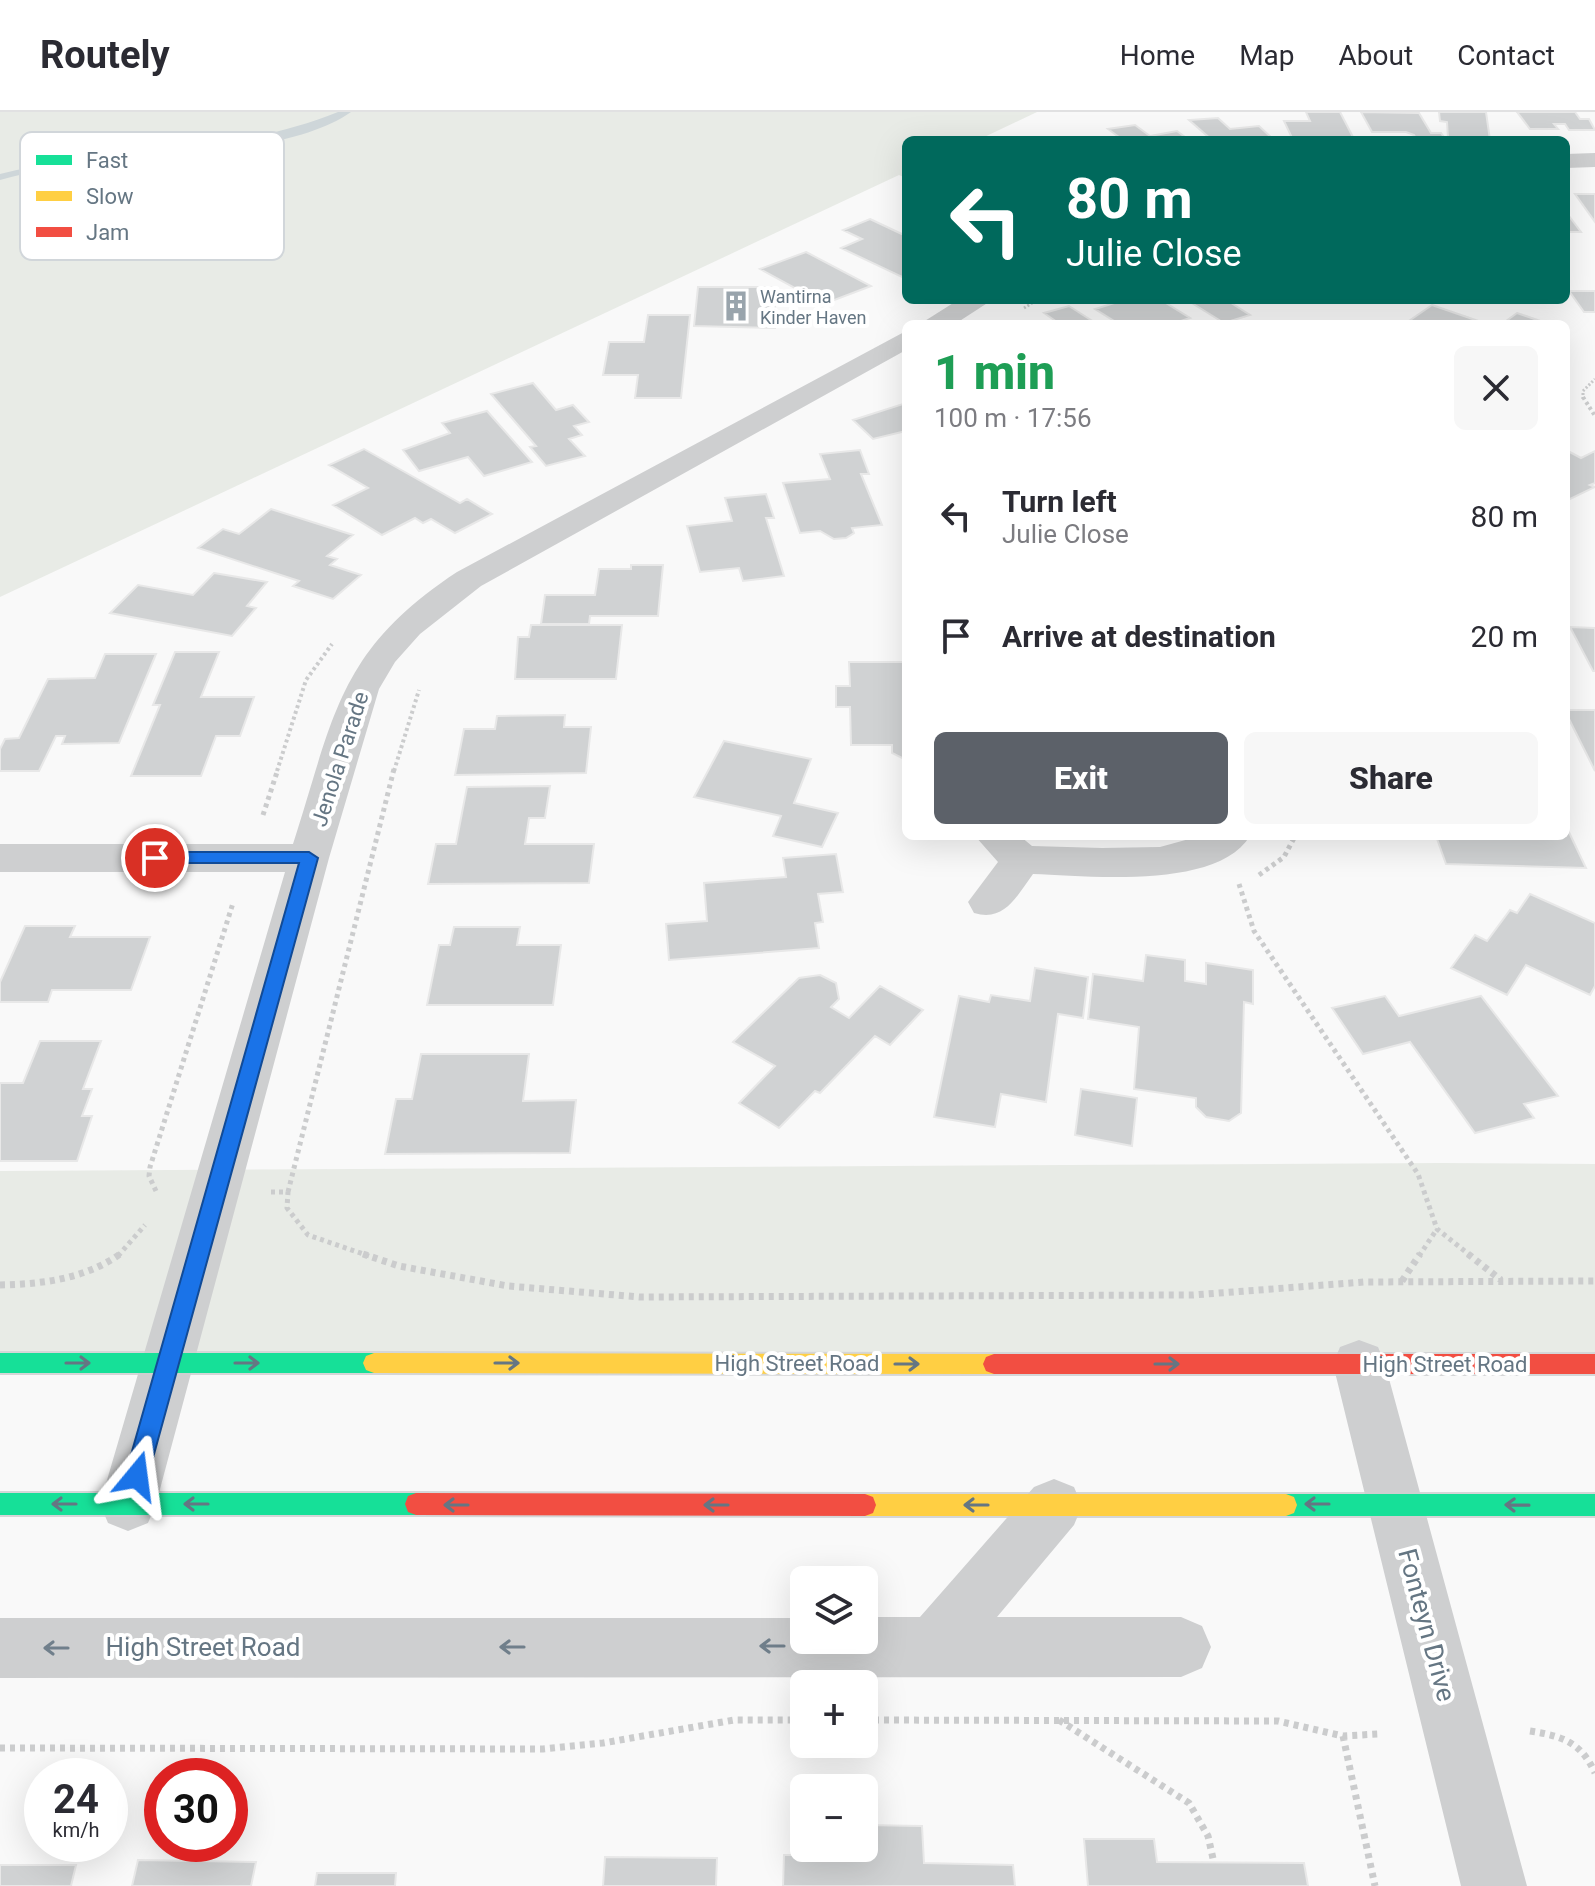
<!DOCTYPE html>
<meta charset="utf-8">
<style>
:root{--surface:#fff;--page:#f7f7f7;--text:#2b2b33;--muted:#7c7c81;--line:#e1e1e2;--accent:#5c6169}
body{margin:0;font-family:Roboto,sans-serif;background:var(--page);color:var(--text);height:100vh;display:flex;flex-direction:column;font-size:30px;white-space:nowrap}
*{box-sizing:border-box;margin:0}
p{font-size:26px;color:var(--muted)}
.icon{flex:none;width:44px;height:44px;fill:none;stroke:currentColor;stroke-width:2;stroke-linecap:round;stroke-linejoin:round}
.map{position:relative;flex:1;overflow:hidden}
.sheet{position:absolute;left:902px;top:208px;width:668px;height:520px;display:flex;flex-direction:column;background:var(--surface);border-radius:12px;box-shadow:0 8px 32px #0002}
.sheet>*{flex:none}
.banner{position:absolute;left:902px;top:24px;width:668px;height:168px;border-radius:12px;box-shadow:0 8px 32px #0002;background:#00695c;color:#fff;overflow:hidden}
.fabs{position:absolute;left:790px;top:1454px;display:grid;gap:16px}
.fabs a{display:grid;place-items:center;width:88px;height:88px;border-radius:12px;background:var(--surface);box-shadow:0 8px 32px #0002;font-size:40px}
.speed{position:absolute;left:24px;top:1646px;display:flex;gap:16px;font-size:40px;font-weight:700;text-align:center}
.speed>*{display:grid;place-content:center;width:104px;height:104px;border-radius:50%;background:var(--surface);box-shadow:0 8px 32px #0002;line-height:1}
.speed small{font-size:20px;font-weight:400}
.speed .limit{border:12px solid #d22;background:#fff;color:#111}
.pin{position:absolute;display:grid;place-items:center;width:68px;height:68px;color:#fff;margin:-34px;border:4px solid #fff;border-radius:50%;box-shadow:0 2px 8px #0007}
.me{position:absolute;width:88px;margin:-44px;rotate:16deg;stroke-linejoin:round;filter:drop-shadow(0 0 6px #0008)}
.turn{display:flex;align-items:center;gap:28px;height:168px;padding:0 32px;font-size:36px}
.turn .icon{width:104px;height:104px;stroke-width:2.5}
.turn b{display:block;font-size:56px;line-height:68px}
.round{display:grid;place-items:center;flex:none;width:84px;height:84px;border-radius:12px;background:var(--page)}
.summary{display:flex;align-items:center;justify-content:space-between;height:136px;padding:0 32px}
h1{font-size:48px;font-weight:800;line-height:60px;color:#1e9e55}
.primary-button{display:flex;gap:16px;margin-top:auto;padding:16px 32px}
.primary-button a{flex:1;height:92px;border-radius:12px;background:var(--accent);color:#fff;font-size:32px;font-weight:800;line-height:92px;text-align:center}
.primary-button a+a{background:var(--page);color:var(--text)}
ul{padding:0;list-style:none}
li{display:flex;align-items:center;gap:24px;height:120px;padding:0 32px}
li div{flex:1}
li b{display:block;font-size:30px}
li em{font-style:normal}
header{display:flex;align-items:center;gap:48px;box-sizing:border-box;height:112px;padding:0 40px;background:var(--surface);border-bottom:2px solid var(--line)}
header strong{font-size:38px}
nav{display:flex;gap:44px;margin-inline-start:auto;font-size:28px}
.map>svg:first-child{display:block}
.green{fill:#e8ebe6}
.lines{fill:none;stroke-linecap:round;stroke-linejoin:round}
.stream{fill:#ced6d9;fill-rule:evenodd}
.building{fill:#d0d2d3;stroke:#e8e8e8;stroke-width:2}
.fast-casing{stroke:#d5d6d7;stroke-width:4}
.slow-casing{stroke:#d5d6d7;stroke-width:4}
.jam-casing{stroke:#d5d6d7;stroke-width:4}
.path-far3{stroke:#cbcccd;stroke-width:3;stroke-dasharray:2 2;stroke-linecap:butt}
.path-far2{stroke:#cbcccd;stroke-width:4;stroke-dasharray:3 3;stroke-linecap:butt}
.path-far1{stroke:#cbcccd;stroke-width:5;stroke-dasharray:4 4;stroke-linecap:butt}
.path{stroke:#cbcccd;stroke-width:7;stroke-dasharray:5 5;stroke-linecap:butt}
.street{fill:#cecfd0;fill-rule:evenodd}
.fast{fill:#16e098;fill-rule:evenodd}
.slow{fill:#ffcf43;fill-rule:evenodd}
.jam{fill:#f24e42;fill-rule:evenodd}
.oneway{stroke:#657683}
.oneway2{stroke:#707f8b}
.route{fill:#1a73e8;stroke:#114b97;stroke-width:2}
.labels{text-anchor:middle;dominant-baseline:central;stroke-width:8;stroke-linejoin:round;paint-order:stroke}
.far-poi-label{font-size:18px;fill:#657683;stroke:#fff;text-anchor:start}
.street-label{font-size:22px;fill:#657683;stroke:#fff}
.near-street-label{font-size:26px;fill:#657683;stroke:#fff}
.key{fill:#fff;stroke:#d1d6da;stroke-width:2}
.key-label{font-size:22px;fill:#657683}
</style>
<header>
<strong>Routely</strong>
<nav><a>Home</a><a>Map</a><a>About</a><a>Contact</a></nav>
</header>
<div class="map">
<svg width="1595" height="1774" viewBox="0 0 1595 1774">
<rect width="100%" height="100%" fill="#f9f9f9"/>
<path class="green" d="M0 0H1037L978 28H906V66L899 63 0 485Z
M1441 1051 1595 1052V1252L0 1251V1059Z"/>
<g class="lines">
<path class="stream" d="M338 0H351C293 41 162 43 91 50 60 53 30 60 0 68V62C112 34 230 44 338 0Z"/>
</g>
<path class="building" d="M1306 0H1340L1354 27 1363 28H1293L1284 9H1310Z
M1361 0 1419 1 1431 21H1441L1446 28H1417L1414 23 1406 20H1372Z
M1439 0H1486L1490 28 1448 26 1447 10 1440 9Z
M1517 0H1575L1580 7H1589L1595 18H1569L1565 12H1554L1558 17H1530Z
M1218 6 1230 17 1259 14 1274 28H1212L1189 8Z
M1135 13 1150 24 1177 19 1189 28H1123L1108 17Z
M1575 82H1595V110Z
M1566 100 1581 120H1566Z
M870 107 906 124V163L902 165 841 136 862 127 843 118Z
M806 140 871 174 824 192 760 157Z
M698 175H775V216L694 214Z
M1569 179H1595V200H1584Z
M1124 188H1161L1190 206 1172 212H1119L1095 197Z
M1187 188H1232L1228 189 1250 203 1224 211Z
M1432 193 1487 212 1406 211Z
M1069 194 1097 212H1050L1057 210 1044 201Z
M1517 201 1549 212H1502Z
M648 203H690L681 286H635L638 263H603L609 230H644Z
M533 271 556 298 573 293 589 310 574 314 582 323 569 327 585 344 546 354 530 335 536 334 491 282Z
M906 291V319L873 327 853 308Z
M487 299 532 350 484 364 468 345 419 359 403 338 450 321 442 311Z
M364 337 460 391 467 387 492 402 455 421 431 407 423 411 415 406 382 423 333 393 368 376 329 353Z
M860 338 869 362H861L882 413 852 416 854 421 846 426 834 427 820 419 800 421 783 371 830 367 820 342Z
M1566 338 1581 346 1595 339V371L1590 373 1595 375 1566 389Z
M766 382 774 406H766L784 464 743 469 739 456 700 460 687 414 732 409 725 386Z
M271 397 353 423 327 444 337 447 330 453 361 463 333 487 293 474 299 469 198 436 223 417 239 422Z
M631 453H663L658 504H590L589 512H541L545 483H595L599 457H631Z
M214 461 267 470 247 494 256 496 232 524 110 501 138 473 193 483Z
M531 513H622L616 567H515L518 525H529Z
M1570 515 1595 516V559H1593Z
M175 540H219L201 585H254L240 624H216L201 664H131L160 593H153Z
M105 542H156L119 631 62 632 65 624H56L39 659H0V637L5 627 19 626 48 567 95 566Z
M849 550H906V648L892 641V633H851L850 595H836V574H850Z
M1566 598H1595V659L1566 601Z
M565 603 564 615H591L586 661 455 663 464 617H495L497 604Z
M724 629 811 647 794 691 838 701 822 735 773 724 781 704 694 685Z
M550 674 545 706H529L525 732H594L589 771 428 772 436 732H456L467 675Z
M1566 714 1586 756 1446 752 1436 724H1566Z
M836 742 843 780 818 782 823 810 815 811 819 836 669 848 666 812 707 809 704 771 786 765 783 746Z
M1530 782 1595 811V874L1590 883 1526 853 1507 883 1451 856 1475 823 1487 829 1510 798 1517 801Z
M25 814H75L70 825H150L131 878H52L48 890H0V870Z
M454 815H520L517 833H561L553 893H427L439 833H450Z
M1146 843 1185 848V869L1206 872V851L1253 858V892L1244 890 1241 1001 1229 1009 1206 1005 1196 995V986L1134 977 1139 915 1088 907 1093 862 1143 869Z
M1035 856 1088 865 1083 906 1058 902 1046 990 1001 982 995 1015 934 1005 959 884 989 890 991 883 1030 889Z
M820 863 836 871 839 887 831 895 849 906 880 874 923 898 890 933 875 924 820 981 815 979 779 1016 739 991 775 954 733 930 799 866Z
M1385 884 1399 904 1481 884 1558 984 1524 992 1534 1006 1475 1021 1410 930 1363 942 1332 896Z
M40 929H101L83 977H92L82 1004H92L77 1049H0V971H23Z
M421 942H529L523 989 576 988 570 1041 385 1042 396 987H412Z
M1081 977 1137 986 1132 1034 1075 1023Z
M864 1713 922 1714 924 1751 1013 1753 1015 1774H783L784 1743H825V1736H864Z
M1084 1727H1154L1157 1750 1304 1751 1308 1774H1088Z
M605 1745 717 1746 716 1774H603Z
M138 1748 256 1750 251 1774H132Z
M0 1753H76L71 1774H0Z
M317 1761H396L395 1774H315Z"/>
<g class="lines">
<g class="fast-casing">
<path id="fast" d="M0 1241H374L382 1244 385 1251 382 1258 374 1261H0Z
M0 1381H416L424 1384 427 1392 424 1400 416 1403H0Z
M1286 1382H1595V1404H1286L1278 1401 1275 1393 1278 1385Z"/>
</g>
<g class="slow-casing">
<path id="slow" d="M374 1241 994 1242 1002 1245 1005 1252 1002 1259 994 1262 374 1261 366 1258 363 1251 366 1244Z
M865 1382H1286L1294 1385 1297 1393 1294 1401 1286 1404H865L857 1401 854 1393 857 1385Z"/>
</g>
<g class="jam-casing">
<path id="jam" d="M994 1242H1595V1262H994L986 1259 983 1252 986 1245Z
M416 1381 865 1382 873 1385 876 1393 873 1401 865 1404 416 1403 408 1400 405 1392 408 1384Z"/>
</g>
<path class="path-far3" d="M1024 196 1037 188
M1583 287V279L1595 267"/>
<path class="path-far2" d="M1583 285 1595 304
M277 659 306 568 332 532
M394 659 419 578"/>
<path class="path-far1" d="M263 703 278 657
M1259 763 1284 745 1295 724
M1239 772 1254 819 1418 1062 1437 1117 1471 1144
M156 1079 149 1064 150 1055 233 791
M271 1080H288L287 1096 308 1123 369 1144
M288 1080 394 657
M118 1144 145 1113
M1419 1144 1437 1117"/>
<path class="path" d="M363 1142 399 1154 508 1174 640 1185 1193 1183 1364 1170 1595 1169
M1468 1142 1501 1168
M1402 1169 1420 1142
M0 1173C42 1172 85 1167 120 1142
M864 1608 1278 1609 1343 1624 1378 1622
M1059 1608 1189 1691 1208 1724 1214 1751
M1530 1619C1562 1624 1581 1630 1595 1661
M1343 1624 1375 1774
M0 1636 543 1637 603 1631 734 1608H804"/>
<path class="street" d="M1595 41V55L1566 56V42Z
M958 188H992L955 212H920Z
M906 219V238L481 474 420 522 395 550 379 577 329 746 156 1392 148 1411 128 1419 108 1411 100 1392 285 760H0V732H293C334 605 338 538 457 460Z
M975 724H1020L1032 734 1102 736 1160 735 1200 724H1250C1217 778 1088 764 1033 762 1016 785 1005 810 974 801L968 790 998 750Z
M1359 1228 1378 1235 1385 1252 1527 1774H1461L1333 1252 1340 1235Z
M1054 1367 1074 1375 1082 1394 1074 1413 997 1505H1181L1202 1514 1211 1535 1202 1556 1181 1565 0 1566V1506H804V1528H864V1505H920L1034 1375Z"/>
<use href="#fast" class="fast"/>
<use href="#slow" class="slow"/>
<use href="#jam" class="jam"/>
</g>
<defs><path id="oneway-shaft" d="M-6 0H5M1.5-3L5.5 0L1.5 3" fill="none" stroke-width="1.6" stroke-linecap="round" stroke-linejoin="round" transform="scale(2)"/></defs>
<g class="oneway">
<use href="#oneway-shaft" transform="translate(78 1251)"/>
<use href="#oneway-shaft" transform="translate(247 1251)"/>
<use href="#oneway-shaft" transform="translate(507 1251)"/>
<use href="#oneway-shaft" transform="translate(907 1252)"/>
<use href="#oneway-shaft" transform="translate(1167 1252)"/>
<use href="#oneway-shaft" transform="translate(64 1392) rotate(180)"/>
<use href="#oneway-shaft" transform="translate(196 1392) rotate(-180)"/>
<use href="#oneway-shaft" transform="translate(1317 1392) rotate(180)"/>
<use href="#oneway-shaft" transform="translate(456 1393) rotate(-180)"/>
<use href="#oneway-shaft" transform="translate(716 1393) rotate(-180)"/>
<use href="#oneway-shaft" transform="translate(976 1393) rotate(-180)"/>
<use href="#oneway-shaft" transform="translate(1517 1393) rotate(-179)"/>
</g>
<g class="oneway2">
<use href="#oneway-shaft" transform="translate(772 1534) rotate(180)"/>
<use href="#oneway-shaft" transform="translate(512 1535) rotate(180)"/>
<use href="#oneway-shaft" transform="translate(56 1536) rotate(180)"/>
</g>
<path class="route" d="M155 740H309L318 746 148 1364 145 1372 137 1375 128 1372 125 1364 299 751H155L147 746Z"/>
<defs>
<g id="building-bare" transform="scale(2.4)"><path d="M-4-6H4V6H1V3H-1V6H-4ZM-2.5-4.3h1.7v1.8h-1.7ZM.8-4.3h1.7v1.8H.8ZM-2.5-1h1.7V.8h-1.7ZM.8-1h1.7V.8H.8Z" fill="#99a4ac" stroke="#fff" stroke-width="2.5" paint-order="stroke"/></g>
</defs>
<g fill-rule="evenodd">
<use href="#building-bare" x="736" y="194"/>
</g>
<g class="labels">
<g class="far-poi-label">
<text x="760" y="184">Wantirna<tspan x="760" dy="21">Kinder Haven</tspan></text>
</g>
<g class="street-label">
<text transform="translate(340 647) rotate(-72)">Jenola Parade</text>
<text x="797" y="1251">High Street Road</text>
<text x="1445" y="1252">High Street Road</text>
</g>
<g class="near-street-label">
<text transform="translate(1427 1513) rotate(75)">Fonteyn Drive</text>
<text x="203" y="1535">High Street Road</text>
</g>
</g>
<rect x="20" y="20" width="264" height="128" rx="12" class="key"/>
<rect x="36" y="43" width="36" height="10" fill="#16e098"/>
<rect x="36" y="79" width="36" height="10" fill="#ffcf43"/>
<rect x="36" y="115" width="36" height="10" fill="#f24e42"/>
<g class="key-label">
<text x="86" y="56">Fast</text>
<text x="86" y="92">Slow</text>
<text x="86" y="128">Jam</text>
</g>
</svg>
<div class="fabs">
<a><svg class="icon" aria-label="layers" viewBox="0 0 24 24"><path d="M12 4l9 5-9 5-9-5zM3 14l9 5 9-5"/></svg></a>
<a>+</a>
<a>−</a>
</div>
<div class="speed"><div>24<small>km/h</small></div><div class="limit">30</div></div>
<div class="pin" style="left:155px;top:746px;background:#d93025"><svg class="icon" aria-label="arrive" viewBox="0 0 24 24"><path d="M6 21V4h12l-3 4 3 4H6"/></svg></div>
<svg class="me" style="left:137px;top:1364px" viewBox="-20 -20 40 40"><path d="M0-17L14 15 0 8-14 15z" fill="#1a73e8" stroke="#fff" stroke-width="4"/></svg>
<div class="banner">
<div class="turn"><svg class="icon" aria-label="left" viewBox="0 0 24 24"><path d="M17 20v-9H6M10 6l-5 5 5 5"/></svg><div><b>80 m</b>Julie Close</div></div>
</div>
<section class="sheet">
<div class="summary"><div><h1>1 min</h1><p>100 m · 17:56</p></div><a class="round"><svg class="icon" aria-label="close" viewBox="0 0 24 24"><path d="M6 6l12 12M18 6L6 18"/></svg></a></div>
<ul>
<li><svg class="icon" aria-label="left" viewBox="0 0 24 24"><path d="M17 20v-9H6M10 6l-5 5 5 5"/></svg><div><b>Turn left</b><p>Julie Close</p></div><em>80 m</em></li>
<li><svg class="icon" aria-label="arrive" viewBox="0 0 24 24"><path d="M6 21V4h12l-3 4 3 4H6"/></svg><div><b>Arrive at destination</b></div><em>20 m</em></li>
</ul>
<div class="primary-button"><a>Exit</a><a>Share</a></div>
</section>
</div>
